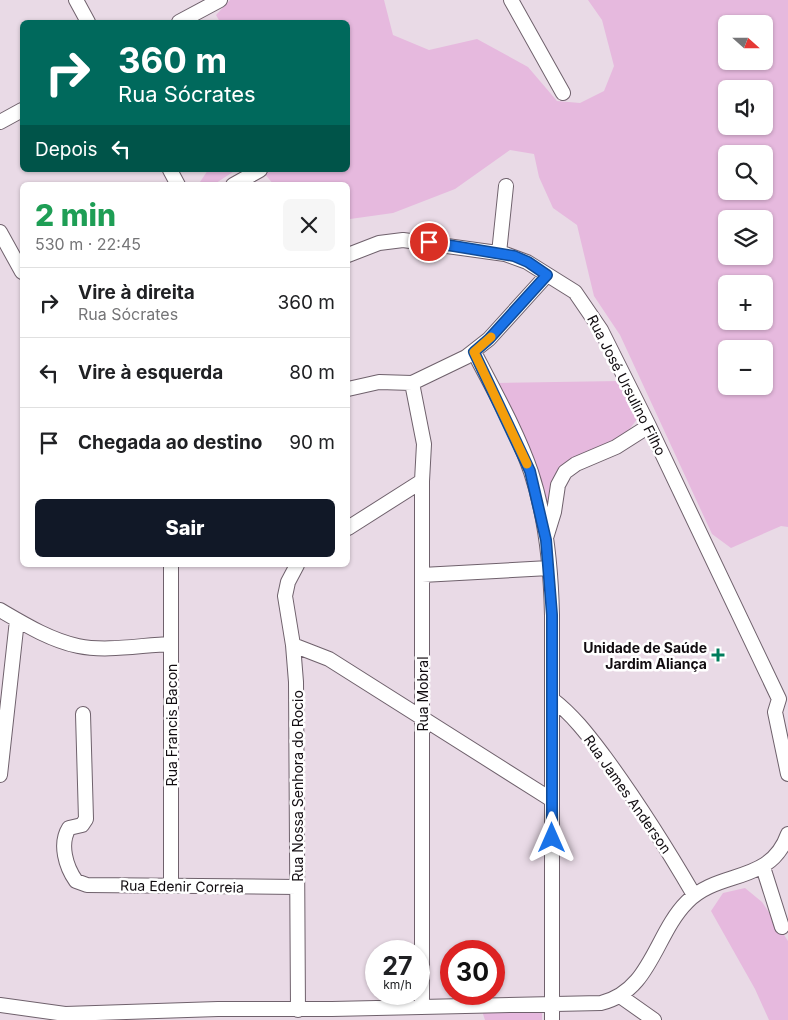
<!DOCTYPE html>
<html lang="pt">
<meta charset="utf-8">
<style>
:root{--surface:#fff;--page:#f6f6f6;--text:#202124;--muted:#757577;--line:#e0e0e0;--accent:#111827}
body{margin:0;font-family:Inter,sans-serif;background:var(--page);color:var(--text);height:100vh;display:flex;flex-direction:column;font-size:19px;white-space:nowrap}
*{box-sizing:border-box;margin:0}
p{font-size:16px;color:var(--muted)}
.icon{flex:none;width:28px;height:28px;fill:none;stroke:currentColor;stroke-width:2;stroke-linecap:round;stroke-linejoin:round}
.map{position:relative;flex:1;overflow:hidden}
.sheet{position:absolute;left:20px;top:182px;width:330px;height:385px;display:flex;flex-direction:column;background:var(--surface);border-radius:8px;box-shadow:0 1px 4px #0004}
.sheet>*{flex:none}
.hud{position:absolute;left:20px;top:20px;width:330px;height:152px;border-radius:8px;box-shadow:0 1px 4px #0004;background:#00695c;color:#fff;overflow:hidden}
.needle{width:32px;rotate:111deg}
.controls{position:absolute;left:718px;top:15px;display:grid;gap:10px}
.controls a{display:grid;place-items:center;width:55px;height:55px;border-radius:8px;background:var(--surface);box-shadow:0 1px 4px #0004;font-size:25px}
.speed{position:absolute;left:365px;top:940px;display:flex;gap:10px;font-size:25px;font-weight:700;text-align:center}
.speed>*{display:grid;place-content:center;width:65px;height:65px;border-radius:50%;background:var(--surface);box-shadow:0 1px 4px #0004;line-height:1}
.speed small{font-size:12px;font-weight:400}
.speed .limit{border:8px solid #d22;background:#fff;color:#111}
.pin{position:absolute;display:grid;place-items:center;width:42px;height:42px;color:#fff;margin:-21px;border:2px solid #fff;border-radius:50%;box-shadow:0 1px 5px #0007}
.me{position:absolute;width:55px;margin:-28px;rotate:0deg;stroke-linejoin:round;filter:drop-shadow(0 0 4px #0008)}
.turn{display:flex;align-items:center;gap:18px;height:105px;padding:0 15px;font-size:22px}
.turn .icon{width:65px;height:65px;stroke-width:2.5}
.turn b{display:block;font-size:35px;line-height:42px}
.then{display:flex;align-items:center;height:48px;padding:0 15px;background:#0003;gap:10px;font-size:19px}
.round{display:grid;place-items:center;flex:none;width:52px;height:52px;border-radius:8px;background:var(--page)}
.head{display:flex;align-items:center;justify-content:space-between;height:85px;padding:0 15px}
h1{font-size:30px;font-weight:800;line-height:38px;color:#1e9e55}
.button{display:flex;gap:10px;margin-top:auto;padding:10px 15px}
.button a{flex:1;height:58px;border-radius:8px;background:var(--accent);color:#fff;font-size:20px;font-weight:800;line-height:58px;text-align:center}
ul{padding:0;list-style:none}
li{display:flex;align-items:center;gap:15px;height:70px;padding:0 15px;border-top:1px solid var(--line)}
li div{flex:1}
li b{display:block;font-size:19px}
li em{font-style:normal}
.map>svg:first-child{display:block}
.green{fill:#e6b9de;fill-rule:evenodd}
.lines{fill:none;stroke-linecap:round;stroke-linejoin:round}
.minor-casing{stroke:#6f616c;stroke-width:16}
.minor{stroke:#fff;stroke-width:14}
.route-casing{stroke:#114b97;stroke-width:12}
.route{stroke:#1a73e8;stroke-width:9}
.slow{stroke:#f59e0b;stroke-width:9}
.poi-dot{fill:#007d5c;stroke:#fff;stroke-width:2}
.labels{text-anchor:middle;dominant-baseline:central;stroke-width:5;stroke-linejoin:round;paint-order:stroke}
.street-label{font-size:14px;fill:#110c10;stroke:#fff}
.poi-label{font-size:14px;font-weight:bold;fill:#110c10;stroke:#fff;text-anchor:end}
</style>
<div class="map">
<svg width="788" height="1020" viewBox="0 0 788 1020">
<rect width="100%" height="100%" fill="#e9dae6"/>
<path class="green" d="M230 0H384L393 35 429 50 477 39 528 67 557 101 580 103 604 91 614 66 602 20 588 0H788V527L781 526 731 548 712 534 620 335 594 296 577 225 553 208 539 177 534 154 510 150 455 189 393 213 350 219H348V185H274L264 173 253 170H348V22H220L216 15ZM726 24H764V61H726ZM726 89H764V126H726ZM726 154H764V191H726ZM726 219H764V256H726ZM726 284H764V321H726ZM726 349H764V386H726Z
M208 170H236L213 185H198Z
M620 381 638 418 625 435 572 460 547 520 496 383Z
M745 888 762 902 788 941V1020H769L755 989 711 911 723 893Z
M482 1011H542V1020H485Z"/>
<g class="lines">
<g class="minor-casing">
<path id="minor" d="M76 0 88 22
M511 0 563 93
M179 22 220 0
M0 122 22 110
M170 170 178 185
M233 185 260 170
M0 232 22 272
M499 253 506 186
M348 255 379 243 403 240 505 254 527 262 575 292 601 330 649 426 779 699
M474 352C494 391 517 431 531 472 546 517 551 568 552 615V1020
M412 383 424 444 422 481V1007
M348 389 379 382 412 383 466 357 489 339 547 275
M348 528 422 481
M546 538 554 512 558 485 565 472 576 464 616 447 649 426
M171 565V885
M297 565 288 582 285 596 293 645 296 682 298 1010
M422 575 549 568
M0 610C24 624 50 640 78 646 107 652 141 645 171 644
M293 645 329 659 552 800
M552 699C573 715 588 735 604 756 637 801 666 847 694 895
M779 699 775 712 788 774
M83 714 86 819 82 825 69 828C59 844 66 867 76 881L87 885 297 887
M0 775 17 620
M763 867 782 927
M620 996 654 1020
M0 1005 65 1014 218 1009H332L601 1003C651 991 655 934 687 902 719 869 770 885 788 834"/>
</g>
<use href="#minor" class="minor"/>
</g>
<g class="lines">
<g class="route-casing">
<path id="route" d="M429 242 514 256 528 262 547 275 489 339 474 352 530 471 546 540 552 615V838"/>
</g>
<use href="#route" class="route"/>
<path class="slow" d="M491 337 474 352 527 464"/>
</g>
<path class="poi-dot" d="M715.5 647.5h5v5h5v5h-5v5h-5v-5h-5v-5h5z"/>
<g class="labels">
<g class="street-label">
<text transform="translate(627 385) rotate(63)">Rua José Ursulino Filho</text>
<text transform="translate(422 694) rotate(-90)">Rua Mobral</text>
<text transform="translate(171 725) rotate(-90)">Rua Francis Bacon</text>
<text transform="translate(297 786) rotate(-90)">Rua Nossa Senhora do Rocio</text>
<text transform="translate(628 794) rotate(55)">Rua James Anderson</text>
<text transform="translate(182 886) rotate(1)">Rua Edenir Correia</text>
</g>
<g class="poi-label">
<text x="707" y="647">Unidade de Saúde<tspan x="707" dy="16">Jardim Aliança</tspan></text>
</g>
</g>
</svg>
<div class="controls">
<a><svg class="needle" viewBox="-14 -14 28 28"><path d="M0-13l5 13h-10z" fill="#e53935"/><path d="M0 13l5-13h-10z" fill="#757577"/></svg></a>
<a><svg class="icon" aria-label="sound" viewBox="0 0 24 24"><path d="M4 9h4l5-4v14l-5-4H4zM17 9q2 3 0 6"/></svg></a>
<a><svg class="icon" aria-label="search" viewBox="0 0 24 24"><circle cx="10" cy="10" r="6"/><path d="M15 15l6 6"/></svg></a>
<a><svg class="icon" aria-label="layers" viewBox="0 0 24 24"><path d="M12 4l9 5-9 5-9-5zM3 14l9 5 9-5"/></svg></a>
<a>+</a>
<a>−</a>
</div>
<div class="speed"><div>27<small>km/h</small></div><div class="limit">30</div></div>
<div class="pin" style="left:429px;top:242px;background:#d93025"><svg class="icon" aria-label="arrive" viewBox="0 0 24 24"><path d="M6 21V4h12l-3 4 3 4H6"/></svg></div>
<svg class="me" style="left:552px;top:838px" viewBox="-20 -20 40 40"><path d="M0-17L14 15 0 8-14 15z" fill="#1a73e8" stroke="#fff" stroke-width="4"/></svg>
<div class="hud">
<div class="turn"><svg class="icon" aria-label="right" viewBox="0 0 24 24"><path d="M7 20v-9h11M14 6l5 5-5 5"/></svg><div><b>360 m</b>Rua Sócrates</div></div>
<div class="then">Depois<svg class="icon" aria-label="left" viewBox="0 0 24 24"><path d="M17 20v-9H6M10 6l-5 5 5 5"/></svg></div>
</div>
<section class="sheet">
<div class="head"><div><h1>2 min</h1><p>530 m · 22:45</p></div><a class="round"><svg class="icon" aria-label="close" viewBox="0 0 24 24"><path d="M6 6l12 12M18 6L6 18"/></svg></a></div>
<ul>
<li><svg class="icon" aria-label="right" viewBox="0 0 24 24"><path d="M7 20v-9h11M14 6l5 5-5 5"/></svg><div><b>Vire à direita</b><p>Rua Sócrates</p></div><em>360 m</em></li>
<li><svg class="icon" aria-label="left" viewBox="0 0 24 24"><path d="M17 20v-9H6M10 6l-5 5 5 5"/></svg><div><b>Vire à esquerda</b></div><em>80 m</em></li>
<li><svg class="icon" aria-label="arrive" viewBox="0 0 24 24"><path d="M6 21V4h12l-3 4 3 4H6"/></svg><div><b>Chegada ao destino</b></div><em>90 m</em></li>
</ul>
<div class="button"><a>Sair</a></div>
</section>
</div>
